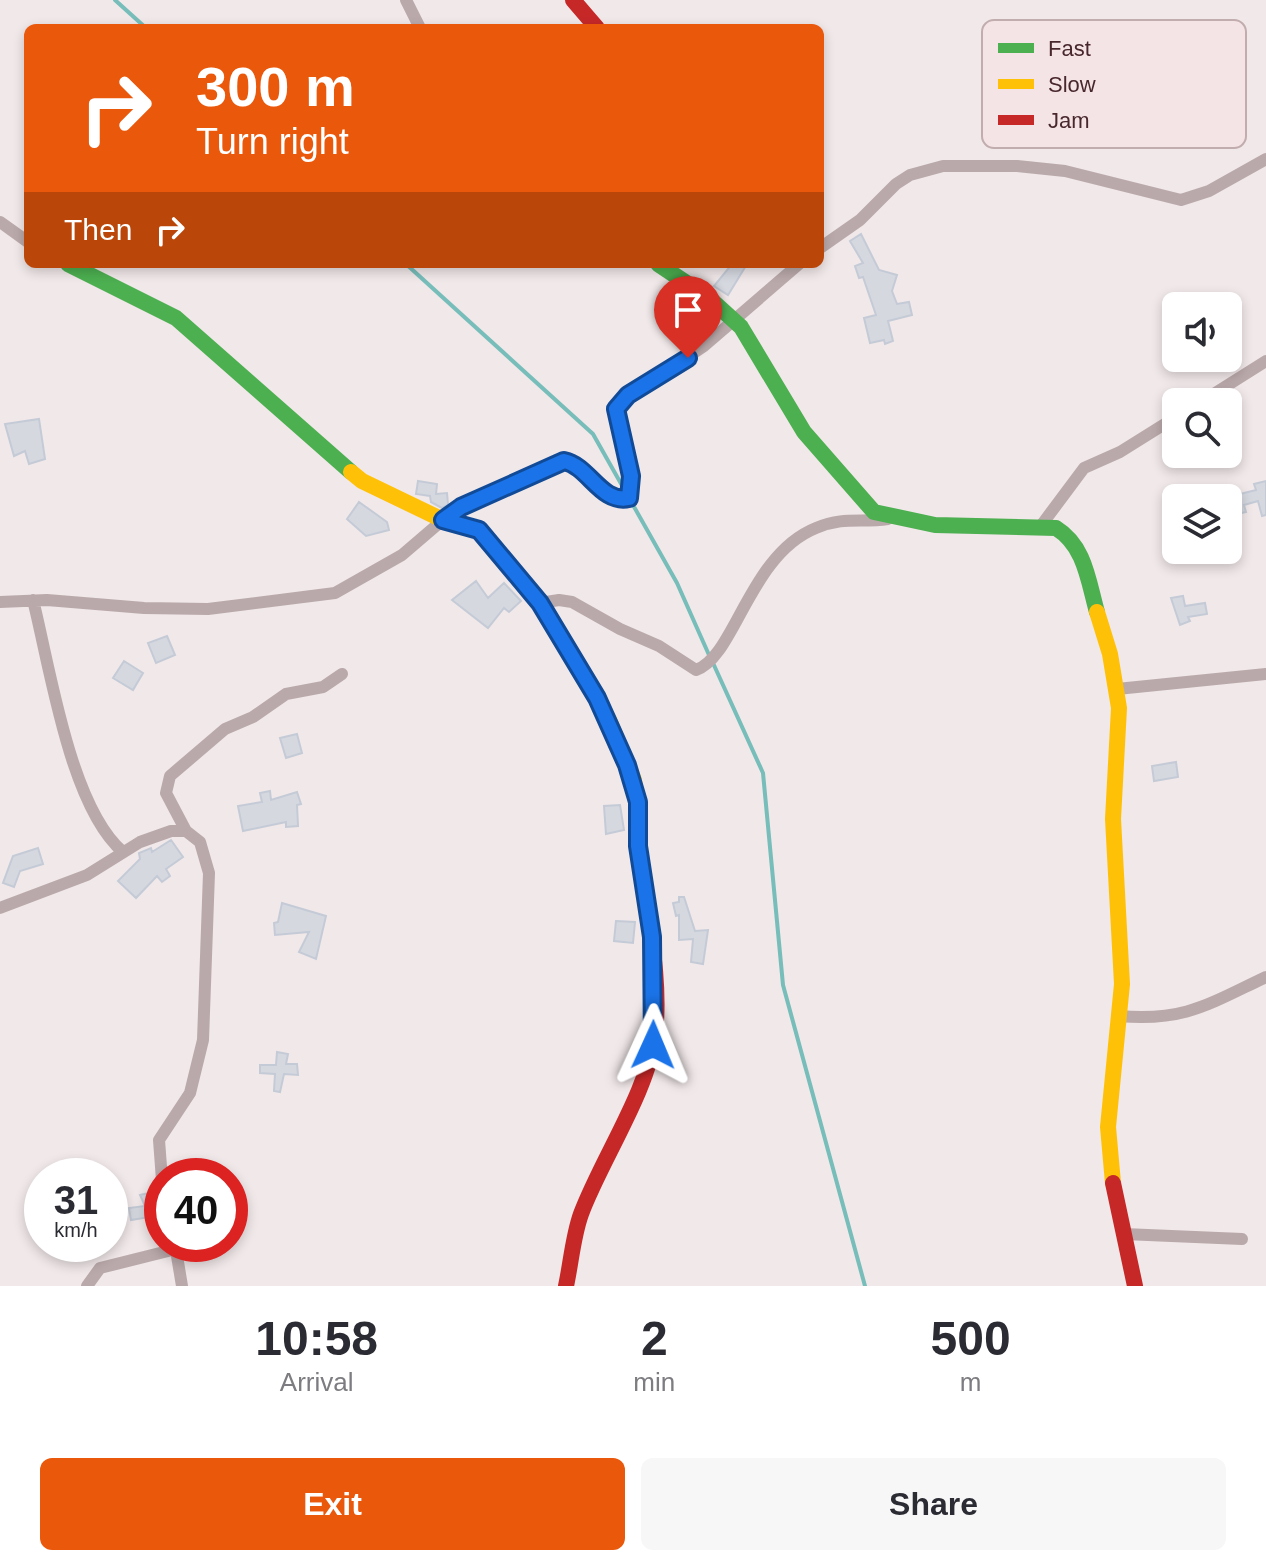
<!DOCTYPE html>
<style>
:root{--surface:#fff;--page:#f7f7f7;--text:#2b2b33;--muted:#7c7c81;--accent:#ea580c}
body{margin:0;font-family:Helvetica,sans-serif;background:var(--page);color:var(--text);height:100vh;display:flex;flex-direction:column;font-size:30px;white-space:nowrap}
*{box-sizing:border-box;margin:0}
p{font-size:26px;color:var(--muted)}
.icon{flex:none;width:44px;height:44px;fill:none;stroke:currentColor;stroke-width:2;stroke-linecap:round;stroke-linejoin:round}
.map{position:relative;height:1286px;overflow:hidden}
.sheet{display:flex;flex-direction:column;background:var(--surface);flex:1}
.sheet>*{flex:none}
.banner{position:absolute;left:24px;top:24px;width:800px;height:244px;border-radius:12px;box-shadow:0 4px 12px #0003;background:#ea580c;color:#fff;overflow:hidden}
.tools{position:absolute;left:1162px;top:292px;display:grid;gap:16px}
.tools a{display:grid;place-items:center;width:80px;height:80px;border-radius:12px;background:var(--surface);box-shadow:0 4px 12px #0003;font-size:40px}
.speed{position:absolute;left:24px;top:1158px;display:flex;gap:16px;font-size:40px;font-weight:700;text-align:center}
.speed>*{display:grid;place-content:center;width:104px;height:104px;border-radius:50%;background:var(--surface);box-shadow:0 4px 12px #0003;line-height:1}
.speed small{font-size:20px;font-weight:400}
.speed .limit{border:12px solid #d22;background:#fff;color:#111}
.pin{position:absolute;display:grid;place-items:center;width:68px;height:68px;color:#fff;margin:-82px -34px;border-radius:50% 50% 50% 0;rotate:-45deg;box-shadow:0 0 8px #0007}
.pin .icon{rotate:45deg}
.me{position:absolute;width:88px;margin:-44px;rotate:1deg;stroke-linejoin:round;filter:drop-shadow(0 0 6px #0008)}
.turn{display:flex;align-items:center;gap:28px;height:168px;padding:0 40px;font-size:36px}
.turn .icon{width:104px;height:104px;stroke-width:2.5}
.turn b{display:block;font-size:56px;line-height:68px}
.then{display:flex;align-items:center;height:76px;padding:0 40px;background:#0003;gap:16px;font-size:30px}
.eta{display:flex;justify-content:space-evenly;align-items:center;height:136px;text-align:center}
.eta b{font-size:48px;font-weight:800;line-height:56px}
.action{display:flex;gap:16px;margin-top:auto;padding:16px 40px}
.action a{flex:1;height:92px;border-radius:12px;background:var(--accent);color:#fff;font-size:32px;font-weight:800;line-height:92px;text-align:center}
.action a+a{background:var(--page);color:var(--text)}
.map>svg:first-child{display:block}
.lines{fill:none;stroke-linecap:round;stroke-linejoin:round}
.stream{stroke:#77bdba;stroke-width:4}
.building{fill:#d6d8e0;stroke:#c4cbd6;stroke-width:2}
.street{stroke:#baa9ab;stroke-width:12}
.fast{stroke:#4caf50;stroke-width:16}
.slow{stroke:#ffc107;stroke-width:16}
.jam{stroke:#c62828;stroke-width:16}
.route-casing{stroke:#114b97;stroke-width:20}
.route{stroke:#1a73e8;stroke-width:14}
.key{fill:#f5e4e6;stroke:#c1acae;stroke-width:2}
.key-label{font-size:22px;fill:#48282d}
</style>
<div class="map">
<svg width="1266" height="1286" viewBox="0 0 1266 1286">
<rect width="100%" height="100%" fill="#f1e8e9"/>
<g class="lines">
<path class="stream" d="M115 0 146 28
M406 264 593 434 677 583 709 655
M713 663 763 773 783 985 865 1286"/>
</g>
<path class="building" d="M861 234 879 270 897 275 892 291 897 304 909 302 912 315 888 321 893 341 885 344 884 340 870 343 864 318 876 315 863 277 859 278 855 266 863 263 850 241Z
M732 264H747L728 295 714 286Z
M39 419 45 459 29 464 25 451 14 456 5 424Z
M418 481 437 484 436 494 447 493 448 505 442 508 431 502 430 496 416 494Z
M1266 481V515L1262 516 1258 501 1244 505 1246 512 1228 516V497L1256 490 1254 484Z
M359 502 387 522 389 530 366 536 347 519Z
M476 581 488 598 504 583 521 601 509 612 504 608 488 628 452 600Z
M1183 596 1185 606 1205 603 1207 614 1188 617 1190 621 1180 625 1171 598Z
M167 636 175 655 156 663 148 643Z
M124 661 143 673 133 690 113 678Z
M297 734 302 753 286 758 280 738Z
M1176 762 1178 777 1154 781 1152 766Z
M270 791 271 800 297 792 301 804 297 805 298 826 286 827V822L243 831 238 806 262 802 260 793Z
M620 805 624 830 606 834 604 806Z
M171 840 183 857 166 869 170 876 162 882 157 876 136 898 118 881 140 859 139 853 151 848 152 852Z
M38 848 43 864 20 871 14 887 3 883 13 856Z
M679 897H684L695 931 708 930 703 964 691 962 693 939 679 940V915L676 916 673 903 679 902Z
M282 903 326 916 316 959 299 952 309 932 275 935 274 923 278 922Z
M616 921 635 922 633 943 614 941Z
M277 1052 288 1054 286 1064H297L298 1075 284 1074 280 1092 274 1091 275 1074 260 1073V1065H276Z
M153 1192 160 1233 156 1234 149 1217 131 1220 129 1208 145 1206 140 1195Z"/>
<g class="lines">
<path class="street" d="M406 0 420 28
M0 222 28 242
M820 248 860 220 896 184 910 175 943 166H1017L1065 171 1181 200 1209 191 1266 159
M1201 402 1266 361
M1040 527 1084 468 1120 452 1176 417
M33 600C50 667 70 807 123 852
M0 602 47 600 144 608 208 609 335 593 402 555 451 513 559 462C589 461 599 504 629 498 644 468 604 430 620 402L704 346 799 264
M540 603 559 600 572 602 620 629 659 646 696 670C735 657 749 555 816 528 845 516 860 523 888 519
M1117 689 1266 674
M186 831 166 793 170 776 225 729 253 717 286 694 323 687 342 674
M0 908 87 875 140 842 171 831H186L200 842 209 873 203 1040 190 1093 159 1140 162 1180
M1119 1016C1184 1022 1209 1004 1266 977
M1124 1234 1242 1239
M175 1244 182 1286
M87 1286 100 1268 176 1249"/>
<path class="fast" d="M68 264 176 318 351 472
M658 264 709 298 741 327 804 432 874 512 935 525 1056 528C1085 546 1088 580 1097 612"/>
<path class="slow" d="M351 472 362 481 443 520 479 530 540 603 609 720 634 780 638 815
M1097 612 1110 654 1119 708 1113 819 1122 984 1108 1127 1113 1183"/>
<path class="jam" d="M573 0 597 28
M1113 1183 1135 1286
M566 1286C571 1263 573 1236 581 1214 601 1160 649 1090 655 1034 663 961 638 888 638 815"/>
</g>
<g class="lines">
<g class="route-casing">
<path id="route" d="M653 1045 652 937 638 846V802L627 765 597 698 540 603 479 530 443 520 461 507 564 461C589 466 601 504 629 498L631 476 616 409 628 395 688 358"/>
</g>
<use href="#route" class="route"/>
</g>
<rect x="982" y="20" width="264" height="128" rx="12" class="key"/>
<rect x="998" y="43" width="36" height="10" fill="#4caf50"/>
<rect x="998" y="79" width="36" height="10" fill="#ffc107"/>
<rect x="998" y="115" width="36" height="10" fill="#c62828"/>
<g class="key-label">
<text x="1048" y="56">Fast</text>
<text x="1048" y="92">Slow</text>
<text x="1048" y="128">Jam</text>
</g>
</svg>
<div class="tools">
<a><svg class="icon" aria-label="sound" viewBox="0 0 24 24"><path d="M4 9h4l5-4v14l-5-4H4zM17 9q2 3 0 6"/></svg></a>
<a><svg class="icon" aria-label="search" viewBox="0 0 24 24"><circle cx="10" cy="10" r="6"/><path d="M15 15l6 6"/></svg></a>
<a><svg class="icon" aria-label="layers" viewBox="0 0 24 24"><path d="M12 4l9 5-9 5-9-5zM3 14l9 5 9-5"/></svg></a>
</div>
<div class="speed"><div>31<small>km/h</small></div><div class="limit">40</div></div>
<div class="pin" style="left:688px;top:358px;background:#d93025"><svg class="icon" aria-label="arrive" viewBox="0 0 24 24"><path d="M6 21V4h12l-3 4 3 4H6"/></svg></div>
<svg class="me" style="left:653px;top:1045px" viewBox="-20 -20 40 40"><path d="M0-17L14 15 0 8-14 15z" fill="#1a73e8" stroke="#fff" stroke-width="4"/></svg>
<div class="banner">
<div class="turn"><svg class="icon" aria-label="right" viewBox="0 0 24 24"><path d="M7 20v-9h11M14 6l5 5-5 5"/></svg><div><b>300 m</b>Turn right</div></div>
<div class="then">Then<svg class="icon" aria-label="right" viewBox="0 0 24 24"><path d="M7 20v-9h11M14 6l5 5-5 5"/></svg></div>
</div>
</div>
<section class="sheet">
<div class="eta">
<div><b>10:58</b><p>Arrival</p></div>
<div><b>2</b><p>min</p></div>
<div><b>500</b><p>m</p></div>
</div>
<div class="action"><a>Exit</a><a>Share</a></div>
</section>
